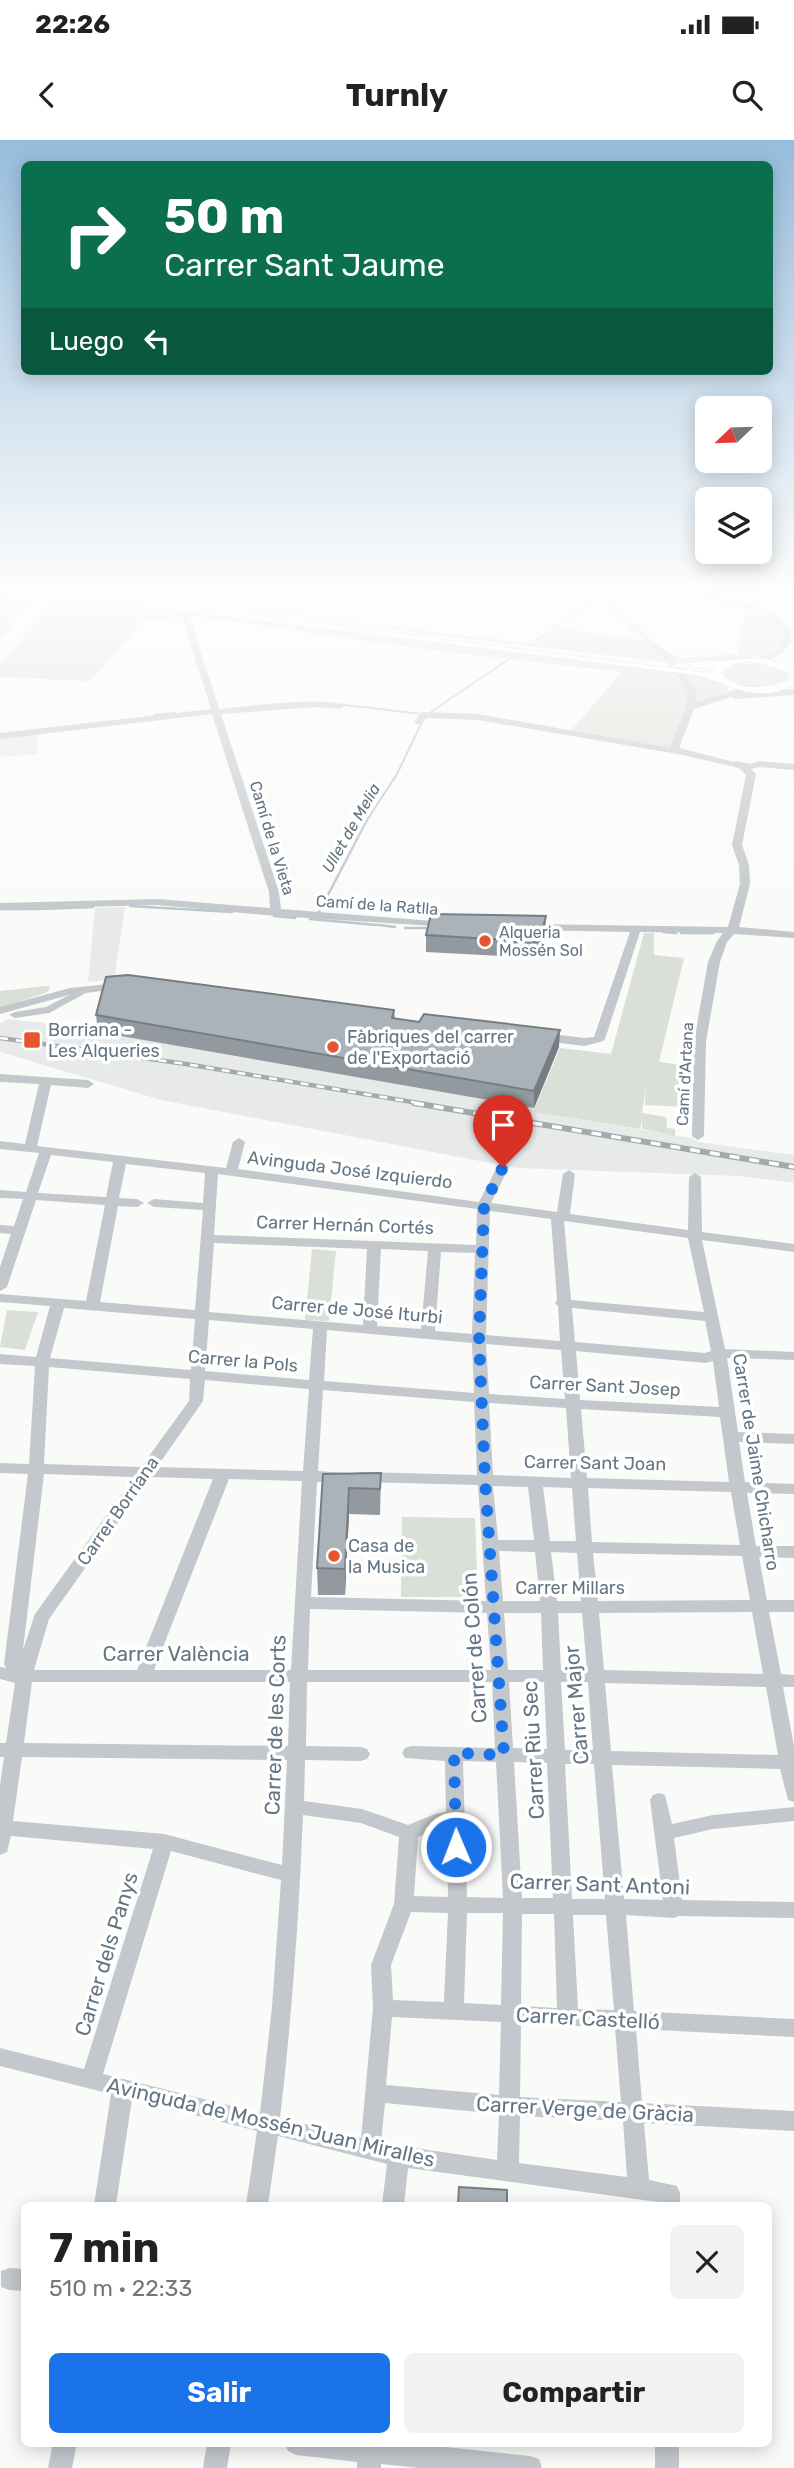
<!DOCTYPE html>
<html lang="es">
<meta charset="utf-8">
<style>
:root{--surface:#fff;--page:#f2f2f2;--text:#222;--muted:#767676;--accent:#1a73e8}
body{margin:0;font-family:Rubik,sans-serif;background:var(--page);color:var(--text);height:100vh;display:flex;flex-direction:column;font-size:26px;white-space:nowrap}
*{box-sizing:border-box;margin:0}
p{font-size:23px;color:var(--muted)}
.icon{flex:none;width:38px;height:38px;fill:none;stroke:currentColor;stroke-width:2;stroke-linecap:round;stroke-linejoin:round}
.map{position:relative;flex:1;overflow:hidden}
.sheet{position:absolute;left:21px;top:2062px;width:751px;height:245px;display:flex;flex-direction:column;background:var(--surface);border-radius:10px;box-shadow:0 4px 18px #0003}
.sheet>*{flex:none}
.hud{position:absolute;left:21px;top:21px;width:752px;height:214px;border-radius:10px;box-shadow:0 4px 18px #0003;background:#0b6e4f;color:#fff;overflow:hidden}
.needle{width:46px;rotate:247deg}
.controls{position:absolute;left:695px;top:256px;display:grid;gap:14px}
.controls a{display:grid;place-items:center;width:77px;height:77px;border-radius:10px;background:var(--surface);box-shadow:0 4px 18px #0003;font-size:35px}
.pin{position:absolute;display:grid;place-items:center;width:60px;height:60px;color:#fff;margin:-72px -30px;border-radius:50% 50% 50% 0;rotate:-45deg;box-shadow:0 0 7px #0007}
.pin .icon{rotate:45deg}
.me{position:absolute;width:77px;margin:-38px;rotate:359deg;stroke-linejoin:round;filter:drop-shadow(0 0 5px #0008)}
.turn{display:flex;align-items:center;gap:24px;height:147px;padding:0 28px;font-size:32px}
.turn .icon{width:91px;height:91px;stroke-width:2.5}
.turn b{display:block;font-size:49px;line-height:60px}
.then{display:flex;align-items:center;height:66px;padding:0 28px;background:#0003;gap:14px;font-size:26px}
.round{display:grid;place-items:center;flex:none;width:74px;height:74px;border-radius:10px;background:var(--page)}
.overview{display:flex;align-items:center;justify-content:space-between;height:119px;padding:0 28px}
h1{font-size:42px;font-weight:700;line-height:52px}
.button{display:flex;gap:14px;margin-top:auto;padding:14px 28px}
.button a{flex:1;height:80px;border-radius:10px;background:var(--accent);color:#fff;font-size:28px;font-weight:700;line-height:80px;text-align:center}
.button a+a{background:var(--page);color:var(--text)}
.status{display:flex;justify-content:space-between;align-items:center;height:49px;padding:0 35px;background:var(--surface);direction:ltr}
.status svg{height:19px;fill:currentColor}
header{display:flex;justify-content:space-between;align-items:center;height:91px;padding:0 28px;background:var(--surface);font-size:32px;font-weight:700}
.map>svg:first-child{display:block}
.built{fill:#e8e9e9}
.green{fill:#dadfd7}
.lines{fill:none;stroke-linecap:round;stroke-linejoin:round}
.stream-far1{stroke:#bbc7cb;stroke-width:2}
.stream{stroke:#bbc7cb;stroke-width:2.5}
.canal{fill:#bbc7cb;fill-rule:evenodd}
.minor-tunnel{stroke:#d5d9db;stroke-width:9;stroke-dasharray:9 4.5;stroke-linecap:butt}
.major-casing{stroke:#b5babe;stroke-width:1}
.minor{fill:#c3c8cc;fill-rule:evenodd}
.major{fill:#fff;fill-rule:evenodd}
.rail-far1-casing{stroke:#a2aab0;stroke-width:4.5}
.rail-casing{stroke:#a2aab0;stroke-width:6}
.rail-far1{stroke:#fff;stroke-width:2.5;stroke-dasharray:8;stroke-linecap:butt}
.rail{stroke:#fff;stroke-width:3.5;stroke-dasharray:10;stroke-linecap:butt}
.wall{fill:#929a9f}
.shaded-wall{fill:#777d82}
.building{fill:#aab3b9;stroke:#777d82;stroke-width:2}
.route{stroke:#1a73e8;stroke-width:12;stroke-dasharray:0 21.6}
.poi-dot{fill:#e4572e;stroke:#fff;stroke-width:2.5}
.labels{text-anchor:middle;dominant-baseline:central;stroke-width:7;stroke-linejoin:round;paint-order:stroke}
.far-water-label{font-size:16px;font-style:italic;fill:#60757c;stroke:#fff}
.far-street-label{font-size:16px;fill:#657683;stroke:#fff}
.far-poi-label{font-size:16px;fill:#657683;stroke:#fff;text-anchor:start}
.poi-label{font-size:18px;fill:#657683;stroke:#fff;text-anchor:start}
.street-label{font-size:18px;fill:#657683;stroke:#fff}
.near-street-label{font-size:21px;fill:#657683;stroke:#fff}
</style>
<div class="status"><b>22:26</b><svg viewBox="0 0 49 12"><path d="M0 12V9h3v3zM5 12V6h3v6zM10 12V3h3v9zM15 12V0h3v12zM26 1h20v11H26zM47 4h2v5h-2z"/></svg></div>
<header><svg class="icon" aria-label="back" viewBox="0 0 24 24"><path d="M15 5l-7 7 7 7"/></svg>Turnly<svg class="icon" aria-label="search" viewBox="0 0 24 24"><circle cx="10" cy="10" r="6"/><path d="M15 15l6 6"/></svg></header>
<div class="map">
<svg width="794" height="2328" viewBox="0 0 794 2328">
<rect width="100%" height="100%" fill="#fafaf8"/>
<path class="built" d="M37 593V614L0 617V597Z
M125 767 114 840 88 842 95 768Z
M108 852 534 968 533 972 691 998 699 1002 794 1015V1043L739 1036 517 1028 161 960 0 912V883L8 879 60 885 59 888 70 890 68 894 97 895Z"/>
<path class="green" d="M0 452H12L30 463 0 499Z
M125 452H177L178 455 171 456 375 485 641 516 534 503 558 488 644 501 605 465 612 463 653 501 679 519 738 514 746 467 778 482 785 500C766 527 705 518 675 520L716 522 767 517 762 518 707 524 666 522 434 495Z
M82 456C224 475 366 496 508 512 570 520 675 521 728 546L729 552 692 565 690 551 688 568 673 611 570 592 622 532 441 511 192 476 143 481 90 541 0 537V526L55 458Z
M758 523 788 532 789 540C770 552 739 549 723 535L732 525Z
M644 793H654V815L684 818 659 922 692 926V967L645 965 646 947 642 973 666 977 667 988 675 989V996L642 989V980L640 989 533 972 560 908 611 914Z
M45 846 50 847 48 852 0 868V851Z
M312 1109 336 1111 329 1181 305 1180Z
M7 1170 38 1172 25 1210 0 1207Z
M402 1377 475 1378 478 1457H401Z"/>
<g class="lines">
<path class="stream-far1" d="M743 452 794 456
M0 457 12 453
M24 463H30
M44 471 94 473 124 466
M535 501 610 452
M336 564 422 574
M431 572 509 519
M155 575 175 573
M735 622 750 625
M367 680 397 634 422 582"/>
<path class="stream" d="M130 766 232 772
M0 769H37
M38 769 93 767
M318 774 368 678
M274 776 295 778
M310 779 377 785
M379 785 395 787
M405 788H428
M663 792 676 793
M681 793H713"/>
<path class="canal" d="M729 452 794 455V459L733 454Z"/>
<path class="minor-tunnel" d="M669 518 680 533"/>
<g class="major-casing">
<path id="major" d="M21 452H46L62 456 37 471 0 513C0 491 28 468 47 458Z
M69 452 711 533 715 528H694L689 525C698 519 711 522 722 521 748 518 769 515 794 528V535C772 527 741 512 722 533 740 556 771 546 794 538V545C755 565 731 544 695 535L72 457 67 454Z"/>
</g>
<path class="minor" d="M684 452C709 450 777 465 790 489 790 491 792 499 792 500 785 514 771 522 755 523V519L777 510 784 500C777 462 710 466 684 452Z
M184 470 188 472 219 569C245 567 326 555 344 566L340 569 317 567 221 574 279 752 281 769 446 782 451 785 450 787 276 776 158 765 0 769V763L158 759 270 768 269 752 212 574 0 599V593L211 569 180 472Z
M651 504H657L673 518 666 520 651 508Z
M677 531H683L696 552 695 563 746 546 750 549 743 553 794 549V555L735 559 731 557 694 569 679 608 746 625 759 621 794 624V630L760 627 751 629 756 634 742 705 749 725 750 744 739 787 794 792V798L734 794 727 802 720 822 706 901 704 996 698 1000 692 996 694 901 708 822 717 801 723 793 640 792 605 899 603 901 585 906 543 901 537 897 543 893 585 898 594 897 630 792 529 790 524 787 529 784 728 787 740 744 739 725 732 705 746 635 739 628 683 615 478 580 426 578 421 585 414 583 420 573 423 572 478 574 670 608 686 567 688 552 676 533Z
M120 843 126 846 124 848 86 853 49 873 15 878 9 875 15 872 46 867 69 855 0 874V867L70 848Z
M0 934 88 940 94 944 88 948 51 945 37 1006 226 1028 233 1002 239 998 245 1002 238 1029 479 1062 497 1027 503 1023 509 1027 491 1063 557 1072 563 1034 569 1030 575 1034 570 1074 688 1090 689 1037 695 1033 701 1037 702 1092 794 1104V1112L702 1100 725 1209 794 1212V1220L727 1218 738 1292 794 1294V1304L739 1302 745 1342 794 1344V1354L747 1353 756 1406H794V1418L759 1417 767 1460H794V1472H769L781 1534 794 1535V1547H783L794 1606V1662L788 1660 780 1629 612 1625 624 1759 663 1760 650 1660 653 1655 659 1653 665 1655 672 1684 713 1675 794 1667V1681L713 1689 674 1698 682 1760 794 1762V1778L679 1776 674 1778 626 1775 634 1871 794 1879V1897L636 1889 642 1963 794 1971V1991L644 1983 649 2040 677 2046 680 2053V2065H658V2062L408 2028 404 2065H382L387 2024 278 1996 268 2065H246L257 1991 132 1959 116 2065H94L111 1954 0 1926V1908L84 1929 153 1709 11 1696 7 1712 0 1715V1645L4 1617H0V1603H6L15 1543 0 1539V1527L6 1528 4 1524 28 1334 0 1333V1323L29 1324 35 1226 0 1224V1214L36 1217 50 1166 0 1162V1154L86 1161 105 1065 36 1060 7 1147 0 1151V1127L11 1094 0 1093V1085L14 1086 23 1059 0 1058V1050L26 1052 39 1013 0 1009V1001L25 1004 39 944 0 942ZM51 1015 113 1022 106 1057 38 1053ZM126 1024 205 1033 203 1063 154 1059 147 1063 154 1067 203 1070 195 1170 100 1162 118 1066 137 1067 144 1063 137 1059 119 1058ZM218 1034 477 1069 476 1105 214 1095ZM490 1071 551 1079 557 1160 555 1163 558 1166 560 1201 486 1195ZM564 1081 688 1098 704 1172 571 1160ZM214 1103 367 1109 363 1185 209 1172ZM381 1109 428 1111 421 1189 377 1186ZM441 1112 475 1113 472 1194 435 1191ZM64 1168 195 1179 191 1230 50 1218ZM572 1168 705 1181 711 1211 705 1213 575 1202ZM209 1180 313 1189 309 1240 205 1231ZM327 1190 472 1203 474 1253 324 1241ZM486 1204 561 1210 565 1259 489 1254ZM576 1211 706 1223 713 1221 719 1267 580 1260ZM49 1227 190 1239 189 1261 141 1327 44 1324ZM205 1240 309 1249 303 1331 157 1327 203 1261ZM323 1250 474 1262 477 1335 362 1332 357 1333 354 1337 357 1341 362 1342 478 1345 486 1461 311 1457 317 1342 346 1341 349 1337 346 1333 318 1331ZM489 1263 566 1268 571 1338 493 1335ZM581 1269 720 1277 729 1342 587 1338ZM44 1334 134 1337 35 1474 23 1510ZM150 1337 213 1339 137 1530H34L49 1479ZM229 1339 302 1341 291 1530H154ZM493 1346 528 1347 534 1400H498ZM543 1347 572 1348 576 1401H550ZM588 1348 731 1352 740 1405 592 1402ZM499 1411 535 1412 540 1461H503ZM551 1412 577 1413 581 1461H557ZM593 1413 742 1416 750 1460 598 1461ZM310 1469 487 1473 491 1530H308ZM752 1472 763 1534 604 1530 599 1473ZM504 1473H541L543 1530H508ZM558 1473H582L587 1530H561ZM290 1542 288 1606 24 1603 32 1542ZM307 1542H492L495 1608 411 1606 405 1608 402 1613 405 1618 445 1621 446 1672 435 1674 408 1685 362 1669 304 1661 305 1620 361 1621 367 1619 370 1614 367 1609 361 1607 306 1606ZM509 1542H544L547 1609 513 1608ZM561 1542H588L593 1610H565ZM605 1543 766 1547 778 1615 611 1611ZM22 1617 287 1620 282 1725 164 1694 13 1681ZM463 1621 496 1622 503 1758 467 1757ZM514 1622 547 1623 553 1758H522ZM565 1624H594L605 1759H572ZM303 1675 361 1683 399 1697 394 1764 371 1825 373 1868 361 1998 280 1978C292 1877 299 1776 303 1675ZM443 1686 447 1687 448 1757 414 1756 418 1697ZM171 1711 281 1740 272 1867 260 1973 103 1934ZM411 1772 448 1773 444 1862 393 1860 391 1825ZM467 1773H503L501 1865 464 1863ZM522 1774H554L557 1868 521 1866ZM573 1775H606L614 1870 578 1869ZM392 1877 501 1882 499 1955 386 1945ZM521 1883 615 1888 621 1962 520 1957ZM385 1963 499 1974 497 2020 381 2003ZM520 1976 623 1981 627 2037 519 2023Z
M9 2128 24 2129V2151L9 2150 1 2147V2131Z
M53 2303H77L72 2328H48Z
M207 2303H231L227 2328H203Z
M284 2303H408L530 2316 539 2319 542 2328H418L381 2324V2328H357V2322L296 2315 288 2311Z
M655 2303H679V2328H655Z"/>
<use href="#major" class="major"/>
<g class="rail-far1-casing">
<path id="rail-far1" d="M0 898 186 924 424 964"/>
</g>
<g class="rail-casing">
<path id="rail" d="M414 963 794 1027"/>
</g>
<use href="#rail-far1" class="rail-far1"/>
<use href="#rail" class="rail"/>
</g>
<path class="wall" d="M545 792 538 818 426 812V795Z
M394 870 395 878 419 882 559 907 534 968 98 892 96 875Z
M381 1333 380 1375 349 1374 345 1455H318L317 1428 323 1334Z"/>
<path class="shaded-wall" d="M546 776 545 792 538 818 539 802Z
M560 890 559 907 534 968V951Z
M349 1348V1374L345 1455V1429Z"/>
<path class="building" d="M431 774 546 776 539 802 426 795Z
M128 835 394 870 392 878 419 882 424 874 560 890 534 951 96 875 106 837Z
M381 1333 380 1349 349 1348 345 1429 317 1428 323 1334Z
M459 2047 507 2050V2065H458Z"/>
<linearGradient id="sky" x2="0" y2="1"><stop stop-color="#96bcdc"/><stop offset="0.58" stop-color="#fdfdfc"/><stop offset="1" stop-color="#fdfdfc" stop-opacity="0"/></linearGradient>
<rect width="794" height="778" fill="url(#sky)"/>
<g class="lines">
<path class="route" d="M456 1707 454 1613 504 1615 485 1340 479 1200 484 1065 503 1027"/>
</g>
<g class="poi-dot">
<circle cx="485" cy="801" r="7"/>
<rect x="23" y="891" width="18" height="18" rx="3.5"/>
<circle cx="333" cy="907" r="7"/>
<circle cx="334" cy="1416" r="7"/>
</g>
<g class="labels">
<g class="far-water-label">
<text transform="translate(351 688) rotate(-60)">Ullet de Melia</text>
</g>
<g class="far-street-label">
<text transform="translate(272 698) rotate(73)">Camí de la Vieta</text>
<text transform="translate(377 765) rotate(4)">Camí de la Ratlla</text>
<text transform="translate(685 934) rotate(-87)">Camí d'Artana</text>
</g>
<g class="far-poi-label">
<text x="499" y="792">Alqueria<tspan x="499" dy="18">Mossén Sol</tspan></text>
</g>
<g class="poi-label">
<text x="48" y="890">Borriana -<tspan x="48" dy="21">Les Alqueries</tspan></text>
<text x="347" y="897">Fàbriques del carrer<tspan x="347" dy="21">de l'Exportació</tspan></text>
<text x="348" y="1406">Casa de<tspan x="348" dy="21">la Musica</tspan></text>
</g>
<g class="street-label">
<text transform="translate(350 1030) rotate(7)">Avinguda José Izquierdo</text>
<text transform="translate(345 1085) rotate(2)">Carrer Hernán Cortés</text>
<text transform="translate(357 1170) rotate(5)">Carrer de José Iturbi</text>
<text transform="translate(243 1221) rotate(5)">Carrer la Pols</text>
<text transform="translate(605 1246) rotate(3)">Carrer Sant Josep</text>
<text transform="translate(756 1322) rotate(81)">Carrer de Jaime Chicharro</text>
<text transform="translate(595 1323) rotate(1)">Carrer Sant Joan</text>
<text transform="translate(118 1371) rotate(-55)">Carrer Borriana</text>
<text x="570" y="1448">Carrer Millars</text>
</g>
<g class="near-street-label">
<text transform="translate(474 1508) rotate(-94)">Carrer de Colón</text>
<text x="176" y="1513">Carrer València</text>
<text transform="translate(576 1565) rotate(-95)">Carrer Major</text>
<text transform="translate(275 1585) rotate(-88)">Carrer de les Corts</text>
<text transform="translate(533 1610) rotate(-93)">Carrer Riu Sec</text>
<text transform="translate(600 1744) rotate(2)">Carrer Sant Antoni</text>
<text transform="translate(106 1814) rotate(-73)">Carrer dels Panys</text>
<text transform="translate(588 1878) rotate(3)">Carrer Castelló</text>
<text transform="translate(585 1969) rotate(3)">Carrer Verge de Gràcia</text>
<text transform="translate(271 1982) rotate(13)">Avinguda de Mossén Juan Miralles</text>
</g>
</g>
</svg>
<div class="controls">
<a><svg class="needle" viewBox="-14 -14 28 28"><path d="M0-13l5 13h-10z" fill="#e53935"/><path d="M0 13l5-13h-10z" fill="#767676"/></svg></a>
<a><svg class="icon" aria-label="layers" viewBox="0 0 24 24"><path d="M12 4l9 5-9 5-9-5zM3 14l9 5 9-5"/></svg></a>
</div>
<div class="pin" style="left:503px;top:1027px;background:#d93025"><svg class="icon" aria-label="arrive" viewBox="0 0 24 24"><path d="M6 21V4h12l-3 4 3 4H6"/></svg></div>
<svg class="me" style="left:456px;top:1707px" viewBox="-20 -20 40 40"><circle r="17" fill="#1a73e8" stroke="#fff" stroke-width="3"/><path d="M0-11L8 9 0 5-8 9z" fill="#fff"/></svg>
<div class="hud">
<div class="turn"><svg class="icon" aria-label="right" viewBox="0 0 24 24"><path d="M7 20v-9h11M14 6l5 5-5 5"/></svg><div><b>50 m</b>Carrer Sant Jaume</div></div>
<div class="then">Luego<svg class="icon" aria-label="left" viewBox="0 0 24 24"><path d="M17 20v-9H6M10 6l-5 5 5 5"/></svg></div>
</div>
<section class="sheet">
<div class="overview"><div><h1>7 min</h1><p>510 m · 22:33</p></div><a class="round"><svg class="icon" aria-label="close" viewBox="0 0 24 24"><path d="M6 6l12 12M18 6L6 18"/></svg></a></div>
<div class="button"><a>Salir</a><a>Compartir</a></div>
</section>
</div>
